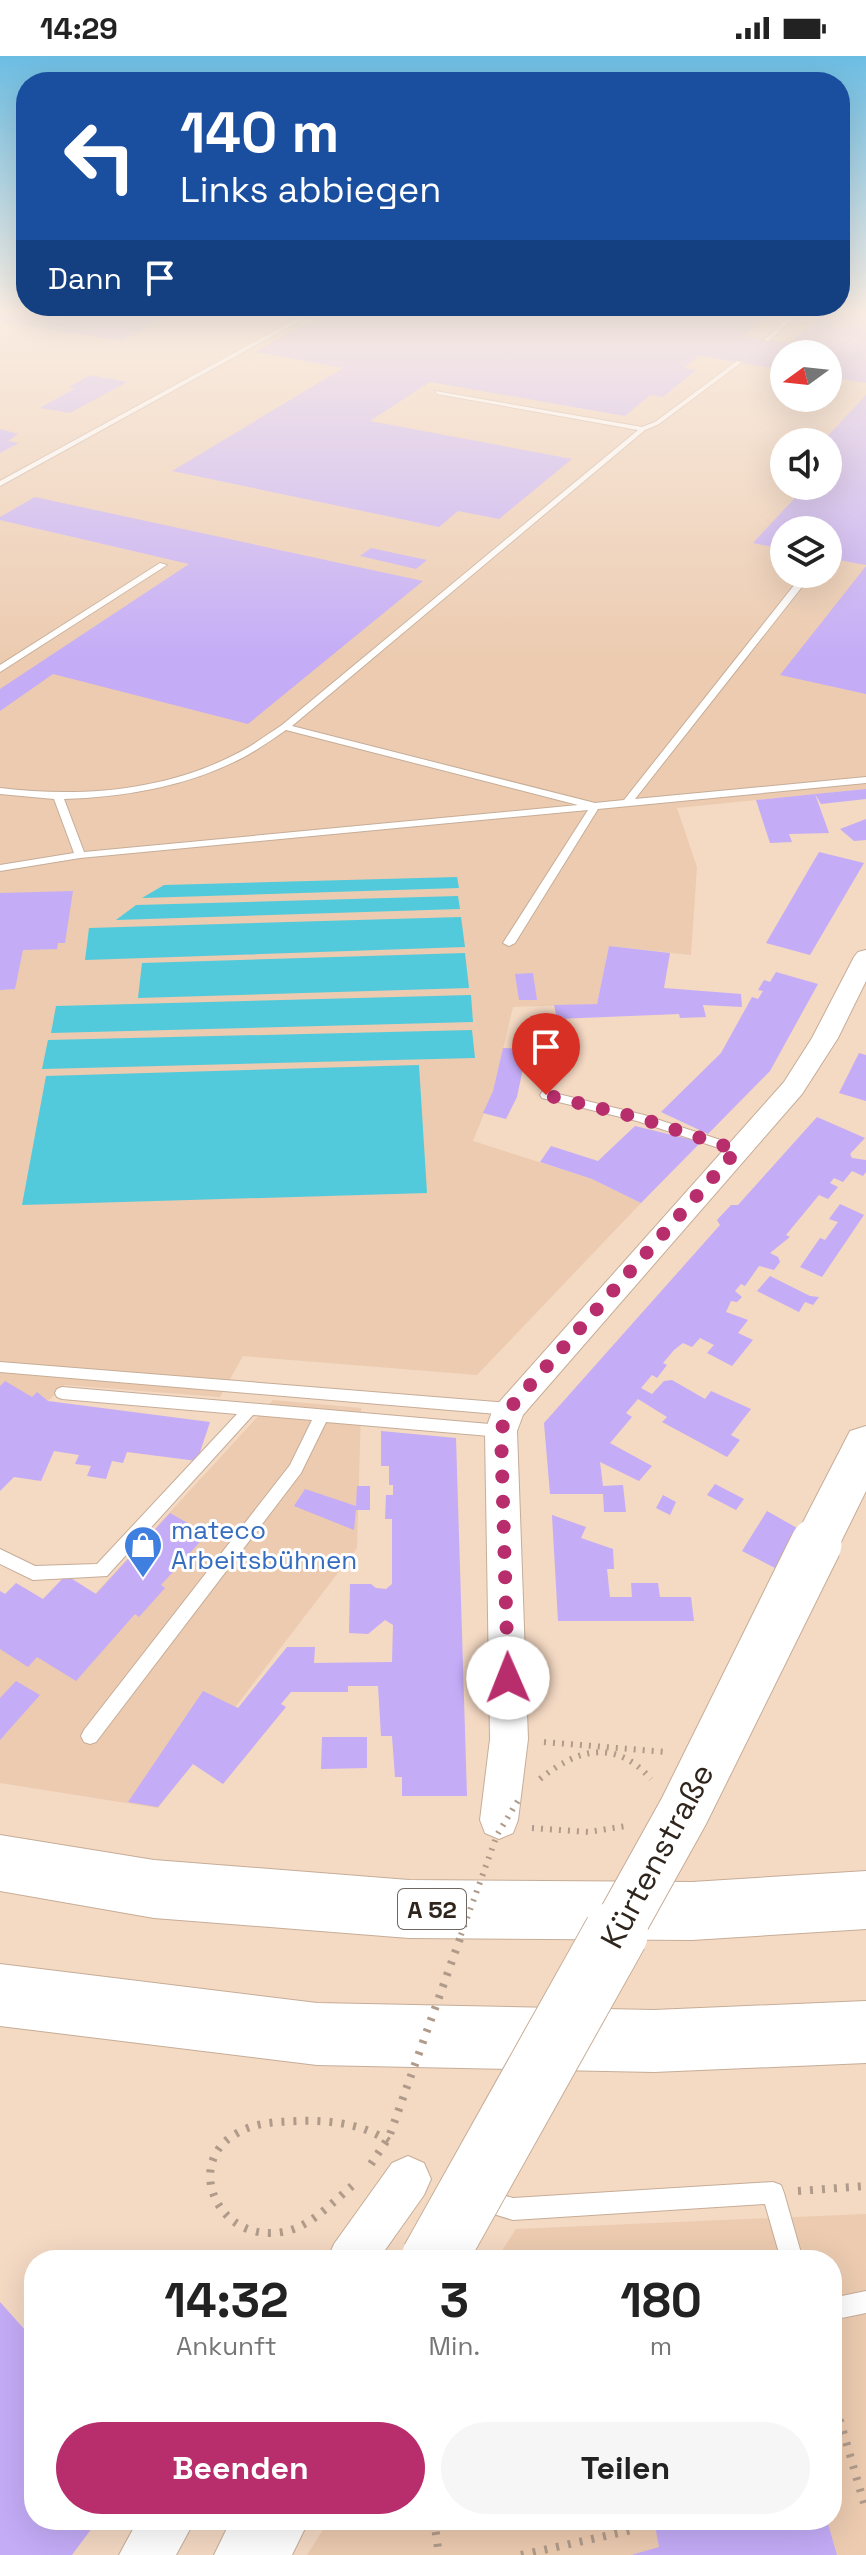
<!DOCTYPE html>
<html lang="de">
<meta charset="utf-8">
<style>
:root{--surface:#fff;--page:#f6f6f6;--text:#222;--muted:#767676;--accent:#b82e6c}
body{margin:0;font-family:"Space Grotesk",sans-serif;background:var(--page);color:var(--text);height:100vh;display:flex;flex-direction:column;font-size:30px;white-space:nowrap}
*{box-sizing:border-box;margin:0}
p{font-size:26px;color:var(--muted)}
.icon{flex:none;width:44px;height:44px;fill:none;stroke:currentColor;stroke-width:2;stroke-linecap:round;stroke-linejoin:round}
.map{position:relative;flex:1;overflow:hidden}
.side{position:absolute;left:24px;top:2194px;width:818px;height:280px;display:flex;flex-direction:column;background:var(--surface);border-radius:32px;box-shadow:0 8px 32px #0002}
.side>*{flex:none}
.hud{position:absolute;left:16px;top:16px;width:834px;height:244px;border-radius:32px;box-shadow:0 8px 32px #0002;background:#1a4fa0;color:#fff;overflow:hidden}
.needle{width:52px;rotate:255deg}
.controls{position:absolute;left:770px;top:284px;display:grid;gap:16px}
.controls a{display:grid;place-items:center;width:72px;height:72px;border-radius:50%;background:var(--surface);box-shadow:0 8px 32px #0002;font-size:40px}
.pin{position:absolute;display:grid;place-items:center;width:68px;height:68px;color:#fff;margin:-82px -34px;border-radius:50% 50% 50% 0;rotate:-45deg;box-shadow:0 0 8px #0007}
.pin .icon{rotate:45deg}
.me{position:absolute;width:88px;margin:-44px;rotate:359deg;stroke-linejoin:round;filter:drop-shadow(0 0 6px #0008)}
.turn{display:flex;align-items:center;gap:28px;height:168px;padding:0 32px;font-size:36px}
.turn .icon{width:104px;height:104px;stroke-width:2.5}
.turn b{display:block;font-size:56px;line-height:68px}
.then{display:flex;align-items:center;height:76px;padding:0 32px;background:#0003;gap:16px;font-size:30px}
.eta{display:flex;justify-content:space-evenly;align-items:center;height:136px;text-align:center}
.eta b{font-size:48px;font-weight:700;line-height:56px}
.action{display:flex;gap:16px;margin-top:auto;padding:16px 32px}
.action a{flex:1;height:92px;border-radius:48px;background:var(--accent);color:#fff;font-size:32px;font-weight:700;line-height:92px;text-align:center}
.action a+a{background:var(--page);color:var(--text)}
.status{display:flex;justify-content:space-between;align-items:center;height:56px;padding:0 40px;background:var(--surface);direction:ltr}
.status svg{height:22px;fill:currentColor}
.map>svg:first-child{display:block}
.built{fill:#eccbb0;fill-rule:evenodd}
.water{fill:#52cadb}
.building{fill:#c4acf7}
.lines{fill:none;stroke-linecap:round;stroke-linejoin:round}
.service-casing{stroke:#c6ad98;stroke-width:2}
.minor-casing{stroke:#c6ad98;stroke-width:2}
.secondary-casing{stroke:#c6ad98;stroke-width:2}
.motorway-casing{stroke:#c6ad98;stroke-width:2}
.path-far1{stroke:#b09b8a;stroke-width:6;stroke-dasharray:2 7;stroke-linecap:butt}
.path{stroke:#b09b8a;stroke-width:8;stroke-dasharray:3 9;stroke-linecap:butt}
.service{fill:#fff;fill-rule:evenodd}
.minor{fill:#fff;fill-rule:evenodd}
.secondary{fill:#fff;fill-rule:evenodd}
.motorway{fill:#fff;fill-rule:evenodd}
.secondary-bridge-far1-casing{stroke:#c6ad98;stroke-width:53;stroke-linecap:butt}
.secondary-bridge-casing{stroke:#c6ad98;stroke-width:66;stroke-linecap:butt}
.path-bridge-far1{stroke:#b09b8a;stroke-width:6;stroke-dasharray:2 7;stroke-linecap:butt}
.path-bridge{stroke:#b09b8a;stroke-width:8;stroke-dasharray:3 9;stroke-linecap:butt}
.secondary-bridge-far1{stroke:#fff;stroke-width:51}
.secondary-bridge{stroke:#fff;stroke-width:64}
.route{stroke:#b82e6c;stroke-width:14;stroke-dasharray:0 25.2}
.labels{text-anchor:middle;dominant-baseline:central;stroke-width:6;stroke-linejoin:round;paint-order:stroke}
.shield{fill:#fff;stroke:#6d6661;stroke-width:2}
.shield-label{font-size:24px;font-weight:bold;fill:#2f251d}
.shop-label{font-size:26px;fill:#366cbe;stroke:#fff;text-anchor:start}
.near-street-label{font-size:32px;fill:#2f251d;stroke:#fff}
</style>
<div class="status"><b>14:29</b><svg viewBox="0 0 49 12"><path d="M0 12V9h3v3zM5 12V6h3v6zM10 12V3h3v9zM15 12V0h3v12zM26 1h20v11H26zM47 4h2v5h-2z"/></svg></div>
<div class="map">
<svg width="866" height="2499" viewBox="0 0 866 2499">
<rect width="100%" height="100%" fill="#f4d9c3"/>
<path class="built" d="M0 255H866V733L677 752 697 811 691 899 609 890 597 948 513 951 493 1035 473 1085 592 1123 641 1147 477 1319 243 1300 220 1341 65 1329 0 1390ZM784 298H828V342H784ZM784 386H828V430H784ZM784 474H828V518H784Z
M273 1344 361 1352 357 1492 158 1752 0 1727V1576L38 1600Z
M866 2158V2499H307L329 2464H832V2204H496L516 2173Z"/>
<path class="water" d="M457 821 459 832 142 842 164 829Z
M458 840 460 853 116 864 136 849Z
M461 861 465 891 85 904 89 872Z
M465 897 469 932 138 942 142 907Z
M471 939 473 966 51 977 56 950Z
M472 974 475 1002 42 1013 48 984Z
M419 1009 427 1137 22 1149 46 1020Z"/>
<path class="building" d="M0 255H178L122 285 0 265Z
M328 255H774L743 280 790 287 826 255H866V327L828 321V298H784V314L699 300 684 312 696 314 663 341 650 339 625 360 430 326 370 365 572 403 499 463 458 455 439 471 172 415 343 312 255 296Z
M90 319 127 326 70 357 40 352 75 332 69 331Z
M866 339V509L828 502V474H784V493L753 487 806 430H828V386H822Z
M0 373 18 378 8 385 19 387 0 397Z
M35 441 423 525 248 668 53 618 0 655V633L189 508 0 464V461Z
M371 492 427 504 416 513 360 500Z
M866 510V638L780 619Z
M866 733V743L821 748 815 738Z
M815 738 829 777 789 778 792 786 770 787 756 744Z
M866 763V784L854 785 840 773Z
M819 796 864 807 810 899 766 887Z
M73 835 65 887H58L57 893 23 894 15 933 0 934V837Z
M609 890 670 897 664 932 741 938 742 951 703 949 706 961 680 962 679 958 557 963 554 949 597 948Z
M776 916 818 928 770 1015 708 1078 661 1056 721 997 752 941 758 943 763 935 758 934 764 924 770 926Z
M533 917 537 944H519L515 918Z
M503 992 527 993 517 1041 506 1063 483 1057 493 1035Z
M859 997 866 999V1045L839 1037Z
M817 1061 865 1082 850 1098 852 1102 866 1104V1116L863 1120 852 1115 843 1126 834 1122 830 1127 838 1131 828 1143 819 1139 786 1179 790 1181 770 1197 778 1201 780 1206 774 1214 759 1210 745 1230 741 1228 735 1235 742 1241 737 1246 731 1245 726 1256 748 1264 738 1277 753 1284 732 1310 707 1297 714 1289 700 1282 692 1291 683 1287 674 1294 663 1307 667 1309 657 1322 652 1319 641 1332 652 1338 664 1325 672 1324 705 1343 711 1335 751 1353 731 1379 740 1384 727 1401 662 1366 667 1361 638 1343 626 1357 632 1361 610 1387 652 1410 639 1425 600 1406 603 1430 623 1429 626 1456H604L603 1438H550L544 1367 720 1169 717 1164 731 1149H738Z
M635 1070 701 1086 641 1147 592 1123 540 1106 551 1090 598 1105Z
M840 1148 864 1159 822 1221 800 1211 820 1182 825 1184 838 1166 829 1163Z
M770 1220 810 1240 819 1241 813 1249 805 1246 799 1256 757 1235Z
M5 1325 32 1341 37 1336 48 1345 210 1366 197 1405 127 1396 123 1407 112 1405 106 1423 87 1420 91 1410 75 1408 79 1399 54 1395 41 1425 14 1421 0 1435V1330Z
M381 1375 456 1382 467 1740H402V1721H395L392 1680H381L378 1630H348V1636H291L281 1648 286 1651 223 1728 193 1708 158 1751 128 1746 203 1635 238 1652 287 1591H315L314 1607 392 1606 393 1569 385 1564 368 1578 349 1577 350 1528H371L376 1532 386 1533 392 1528V1463H385L386 1439H393V1429H389V1410H381Z
M715 1428 744 1443 736 1454 707 1439Z
M357 1430H370V1454H356L354 1474 294 1450 305 1433 356 1450Z
M663 1439 676 1446 670 1459 656 1452Z
M767 1455 797 1472 777 1513 742 1495Z
M170 1457 207 1478 161 1529 165 1532 139 1561 135 1558 76 1625 37 1601 28 1611 0 1593V1535L5 1538 16 1527 43 1543 66 1519 96 1538Z
M552 1459 586 1471 581 1482 613 1493 614 1513H607L610 1541H632L631 1527H658L660 1541H691L694 1565H558Z
M16 1625 40 1639 0 1684V1642Z
M322 1681H367V1712L321 1713Z
M0 2246 34 2284V2464H98L72 2499H0Z
M654 2464H827L837 2499H631L659 2491Z"/>
<g class="lines">
<g class="service-casing">
<path id="service" d="M311 255H318L0 430V425Z
M795 255H801L769 285H765V283Z
M737 305 742 306 659 368 645 374 292 670 595 747 624 744 799 523H805V527L635 743 866 721V727L598 753 515 887 509 890 503 887 588 754 80 802 0 815V809L74 797 54 743 0 738V732C81 742 167 735 240 696 255 688 268 678 282 669L638 374 437 338 435 335 642 371 655 366ZM286 674 578 749 84 796 64 743C126 741 189 730 244 701 259 693 273 683 286 674Z
M160 507 167 509 0 616V609Z
M546 1035 644 1059 742 1091 743 1094 737 1098 637 1065 542 1042 540 1039 542 1036Z
M0 1306 509 1347 514 1349 516 1353 514 1357 509 1359 0 1316Z
M62 1331 501 1369 506 1371 509 1375 506 1379 501 1381 326 1366 301 1417 96 1686 90 1688 84 1686 81 1680 84 1674 290 1409 312 1364 253 1359 107 1520 33 1524 0 1508V1493L35 1510 97 1508 237 1358 62 1343 57 1341 55 1337 57 1333Z
M773 2126 781 2129 784 2137 803 2204H781L765 2148 513 2164 477 2153 474 2145 477 2137 485 2134 513 2142Z
M866 2235V2257L832 2264V2242Z"/>
</g>
<g class="minor-casing">
<path id="minor" d="M866 894V925L838 982 802 1038 523 1359 517 1375 528 1683 518 1764 513 1777 499 1783 485 1777 480 1764 490 1683 485 1375 493 1353 784 1026 812 982 854 901 858 896Z
M408 2100 424 2107 431 2123 424 2139 378 2204H327L334 2188 392 2107Z
M138 2464H195L176 2499H119Z"/>
</g>
<g class="secondary-casing">
<path id="secondary" d="M866 1370V1435L833 1502 816 1508 799 1502 792 1488 799 1474 850 1375Z
M231 2464H309L292 2499H214Z"/>
</g>
<g class="motorway-casing">
<path id="motorway" d="M0 1779 154 1804 409 1824 692 1826 866 1815V1873L692 1884 409 1882 154 1862 0 1835Z
M0 1908 317 1947 654 1954 866 1945V2007L654 2016 317 2009 0 1970Z"/>
</g>
<path class="path-far1" d="M544 1686 666 1696
M540 1723C578 1692 616 1683 651 1723
M532 1772 588 1776 626 1770"/>
<path class="path" d="M352 2130C333 2146 312 2169 287 2175 220 2191 183 2110 234 2079 254 2066 276 2066 299 2065 331 2064 366 2068 392 2088
M798 2135 866 2130
M832 2339 838 2358
M832 2359 838 2358 866 2454
M434 2464 439 2499
M521 2499 632 2474 630 2464"/>
<use href="#service" class="service"/>
<use href="#minor" class="minor"/>
<use href="#secondary" class="secondary"/>
<use href="#motorway" class="motorway"/>
<g class="secondary-bridge-far1-casing">
<path id="secondary-bridge-far1" d="M615 1879 684 1755 816 1488"/>
</g>
<g class="secondary-bridge-casing">
<path id="secondary-bridge" d="M433 2204 616 1877"/>
</g>
<path class="path-bridge-far1" d="M461 1879 497 1779 519 1743"/>
<path class="path-bridge" d="M371 2108 389 2081 462 1877"/>
<use href="#secondary-bridge-far1" class="secondary-bridge-far1"/>
<use href="#secondary-bridge" class="secondary-bridge"/>
</g>
<linearGradient id="sky" x2="0" y2="1"><stop stop-color="#6cbde3"/><stop offset="0.42" stop-color="#faeee4"/><stop offset="1" stop-color="#faeee4" stop-opacity="0"/></linearGradient>
<rect width="866" height="605" fill="url(#sky)"/>
<g class="lines">
<path class="route" d="M508 1622 501 1375 509 1353 737 1094 640 1062 546 1039"/>
</g>
<defs>
<g id="shop-pin" transform="scale(2)"><path d="M0 17L-7.5 6A9.5 9.5 0 1 1 7.5 6Z" fill="#3f7fe0" stroke="#fff"/><path d="M-5-2.5h2.3a2.7 3.5 0 0 1 5.4 0H5L5.5 6h-11ZM-1.5-2.5h3a1.5 2.3 0 0 0-3 0Z" fill="#fff"/></g>
</defs>
<g fill-rule="evenodd">
<use href="#shop-pin" x="143" y="1489"/>
</g>
<g class="labels">
<rect class="shield" x="398" y="1833" width="68" height="40" rx="6"/>
<g class="shield-label">
<text x="432" y="1853">A 52</text>
</g>
<g class="shop-label">
<text x="171" y="1474">mateco<tspan x="171" dy="30">Arbeitsbühnen</tspan></text>
</g>
<g class="near-street-label">
<text transform="translate(657 1800) rotate(-62)">Kürtenstraße</text>
</g>
</g>
</svg>
<div class="controls">
<a><svg class="needle" viewBox="-14 -14 28 28"><path d="M0-13l5 13h-10z" fill="#e53935"/><path d="M0 13l5-13h-10z" fill="#767676"/></svg></a>
<a><svg class="icon" aria-label="sound" viewBox="0 0 24 24"><path d="M4 9h4l5-4v14l-5-4H4zM17 9q2 3 0 6"/></svg></a>
<a><svg class="icon" aria-label="layers" viewBox="0 0 24 24"><path d="M12 4l9 5-9 5-9-5zM3 14l9 5 9-5"/></svg></a>
</div>
<div class="pin" style="left:546px;top:1039px;background:#d93025"><svg class="icon" aria-label="arrive" viewBox="0 0 24 24"><path d="M6 21V4h12l-3 4 3 4H6"/></svg></div>
<svg class="me" style="left:508px;top:1622px" viewBox="-20 -20 40 40"><circle r="19" fill="#fff"/><path d="M0-13L10 11 0 6-10 11z" fill="#b82e6c"/></svg>
<div class="hud">
<div class="turn"><svg class="icon" aria-label="left" viewBox="0 0 24 24"><path d="M17 20v-9H6M10 6l-5 5 5 5"/></svg><div><b>140 m</b>Links abbiegen</div></div>
<div class="then">Dann<svg class="icon" aria-label="arrive" viewBox="0 0 24 24"><path d="M6 21V4h12l-3 4 3 4H6"/></svg></div>
</div>
<section class="side">
<div class="eta">
<div><b>14:32</b><p>Ankunft</p></div>
<div><b>3</b><p>Min.</p></div>
<div><b>180</b><p>m</p></div>
</div>
<div class="action"><a>Beenden</a><a>Teilen</a></div>
</section>
</div>
